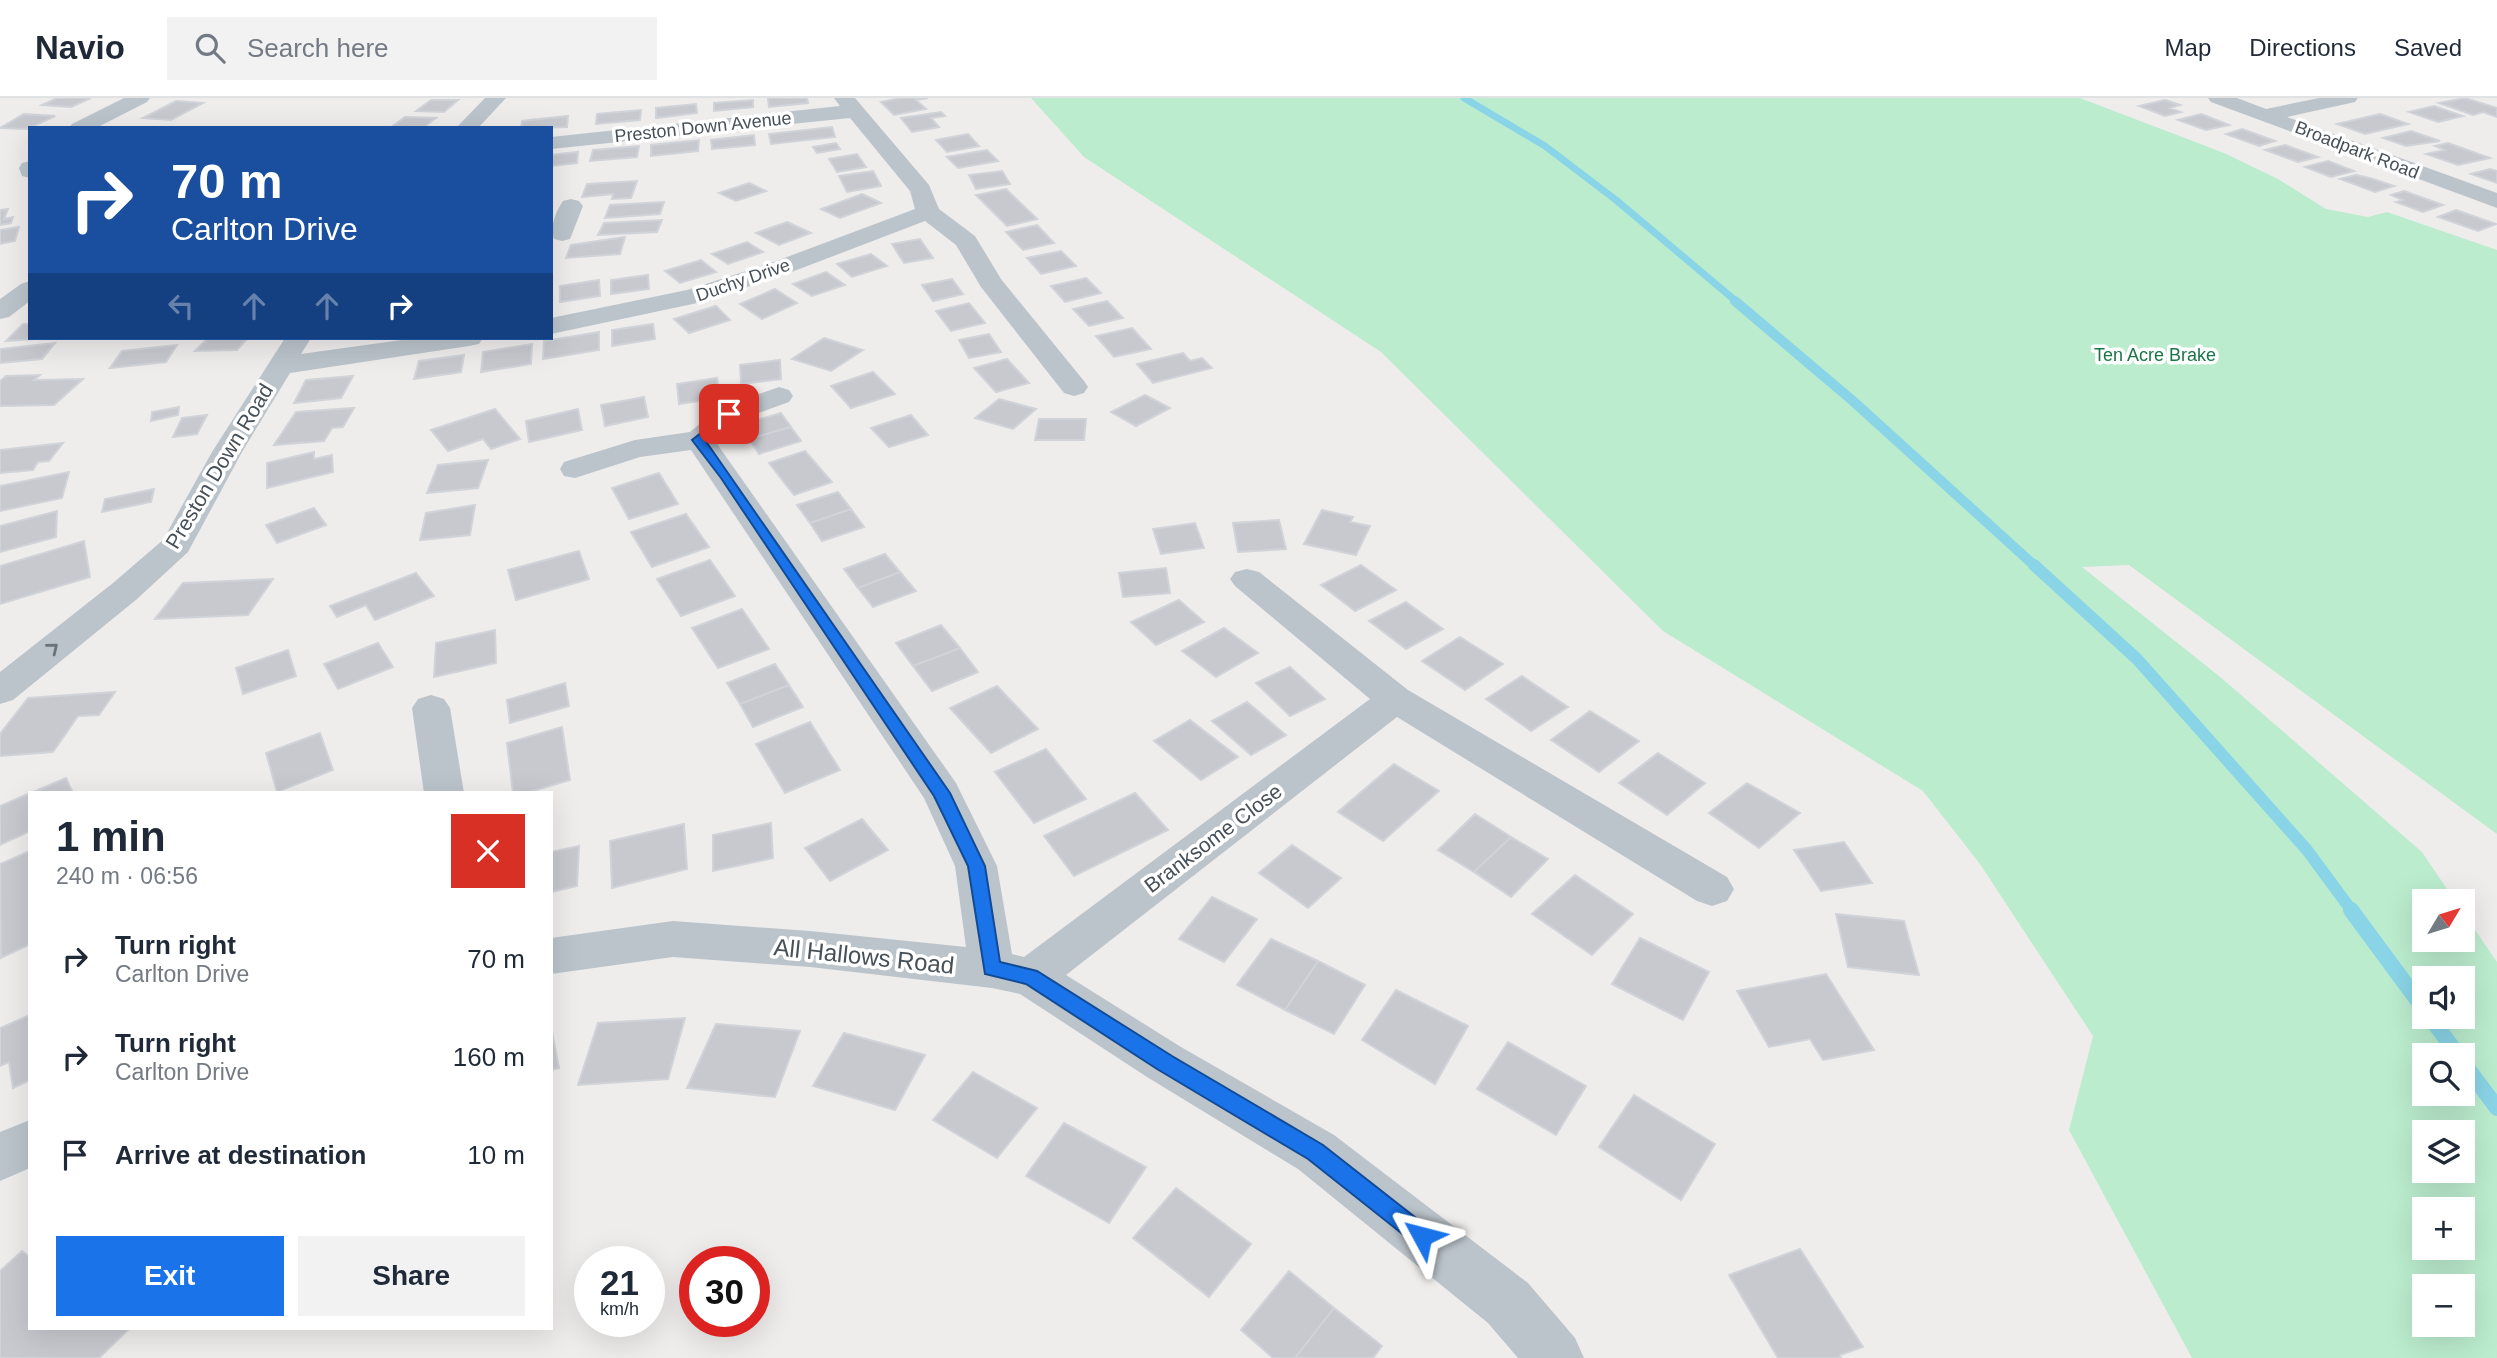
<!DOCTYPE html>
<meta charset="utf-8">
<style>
:root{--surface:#fff;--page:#f2f2f3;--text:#1f2937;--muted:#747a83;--line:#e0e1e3;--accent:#1a73e8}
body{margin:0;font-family:Arial,sans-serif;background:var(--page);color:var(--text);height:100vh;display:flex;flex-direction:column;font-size:26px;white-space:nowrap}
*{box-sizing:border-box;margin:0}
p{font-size:23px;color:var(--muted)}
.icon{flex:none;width:38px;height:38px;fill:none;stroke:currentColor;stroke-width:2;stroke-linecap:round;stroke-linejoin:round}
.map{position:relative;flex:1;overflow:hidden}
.sheet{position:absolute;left:28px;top:693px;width:525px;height:539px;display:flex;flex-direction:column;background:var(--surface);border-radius:0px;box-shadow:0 7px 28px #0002}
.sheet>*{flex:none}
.guide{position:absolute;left:28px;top:28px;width:525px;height:214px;border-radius:0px;box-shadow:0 7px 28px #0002;background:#1a4fa0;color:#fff;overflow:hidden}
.needle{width:46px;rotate:52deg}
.controls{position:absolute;left:2412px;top:791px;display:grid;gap:14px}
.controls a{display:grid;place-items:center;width:63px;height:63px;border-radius:0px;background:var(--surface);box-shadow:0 7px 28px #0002;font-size:35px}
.speed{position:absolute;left:574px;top:1148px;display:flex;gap:14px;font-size:35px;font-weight:700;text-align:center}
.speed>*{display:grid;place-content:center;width:91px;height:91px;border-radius:50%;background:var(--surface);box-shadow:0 7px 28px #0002;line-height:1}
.speed small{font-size:18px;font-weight:400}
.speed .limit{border:10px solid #d22;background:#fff;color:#111}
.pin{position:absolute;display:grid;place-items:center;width:60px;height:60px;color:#fff;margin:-30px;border-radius:14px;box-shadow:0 4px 10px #0006}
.me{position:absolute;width:77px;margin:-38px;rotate:308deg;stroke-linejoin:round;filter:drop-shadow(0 0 5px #0008)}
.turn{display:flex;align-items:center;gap:24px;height:147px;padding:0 28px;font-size:32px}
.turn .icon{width:91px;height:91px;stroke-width:2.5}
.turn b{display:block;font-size:49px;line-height:60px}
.lanes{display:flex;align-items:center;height:66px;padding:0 28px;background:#0003;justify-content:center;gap:35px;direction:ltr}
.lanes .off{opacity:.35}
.round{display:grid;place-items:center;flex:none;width:74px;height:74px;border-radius:0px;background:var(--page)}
.summary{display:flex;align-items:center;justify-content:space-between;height:119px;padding:0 28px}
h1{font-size:42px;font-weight:800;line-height:52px}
.primary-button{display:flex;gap:14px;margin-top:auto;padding:14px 28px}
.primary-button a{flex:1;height:80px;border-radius:0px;background:var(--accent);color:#fff;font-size:28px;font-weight:800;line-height:80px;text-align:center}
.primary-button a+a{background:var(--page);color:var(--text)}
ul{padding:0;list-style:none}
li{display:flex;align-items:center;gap:21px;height:98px;padding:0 28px}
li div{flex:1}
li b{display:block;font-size:26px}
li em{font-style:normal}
header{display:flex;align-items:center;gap:42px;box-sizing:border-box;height:98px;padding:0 35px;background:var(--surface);border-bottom:2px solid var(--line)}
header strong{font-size:33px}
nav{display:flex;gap:38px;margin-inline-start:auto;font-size:24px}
.search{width:490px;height:63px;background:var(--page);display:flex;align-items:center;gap:18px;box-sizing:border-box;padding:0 24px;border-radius:0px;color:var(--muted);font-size:26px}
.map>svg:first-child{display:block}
.green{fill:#bbecce;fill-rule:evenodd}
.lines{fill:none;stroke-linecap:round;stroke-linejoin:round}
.stream-far3{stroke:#8ad4e7;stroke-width:7}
.stream-far2{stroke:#8ad4e7;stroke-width:10}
.stream-far1{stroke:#8ad4e7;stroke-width:12}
.stream{stroke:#8ad4e7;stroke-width:16}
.building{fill:#c7c9cf;stroke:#d0d3d8;stroke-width:2}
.minor{fill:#bbc4cb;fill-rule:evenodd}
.tertiary{fill:#bbc4cb;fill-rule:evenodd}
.oneway{stroke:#69737b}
.route{fill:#1a73e8;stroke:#114b97;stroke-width:2}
.labels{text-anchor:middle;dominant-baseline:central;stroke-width:7;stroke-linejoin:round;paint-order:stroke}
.far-street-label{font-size:18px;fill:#465059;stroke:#fff}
.far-park-label{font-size:18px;fill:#1a7648;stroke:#fff}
.street-label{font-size:21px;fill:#465059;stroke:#fff}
.near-street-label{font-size:24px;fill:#465059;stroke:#fff}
</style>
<header>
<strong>Navio</strong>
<div class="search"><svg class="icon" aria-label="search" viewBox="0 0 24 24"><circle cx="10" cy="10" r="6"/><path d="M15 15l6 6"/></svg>Search here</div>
<nav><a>Map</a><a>Directions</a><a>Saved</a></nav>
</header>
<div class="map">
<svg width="2497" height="1260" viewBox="0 0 2497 1260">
<rect width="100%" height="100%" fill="#efecec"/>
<path class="green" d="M1031 0H2080L2224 55 2278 81 2326 111 2368 119 2387 114 2497 152V736L2129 467 2082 469 2219 578 2422 754 2455 803H2424V842H2462V813L2497 864V1260H2192L2069 1032 2093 938 1980 766 1923 693 1663 533 1381 254 1084 59ZM2424 880H2462V919H2424ZM2424 957H2462V996H2424ZM2424 1034H2462V1073H2424ZM2424 1111H2462V1150H2424ZM2424 1188H2462V1227H2424Z"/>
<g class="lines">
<path class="stream-far3" d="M1464 0 1545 48 1616 102 1737 204"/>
<path class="stream-far2" d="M1735 203 1853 303 2036 469"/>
<path class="stream-far1" d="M2034 467 2137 561 2307 752 2352 813"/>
<path class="stream" d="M2351 812 2424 911
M2430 919 2458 957
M2462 963 2497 1010"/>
</g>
<path class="building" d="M57 0H91L71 9 42 7Z
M768 0H807L808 5 769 9Z
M901 0H928L916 2 926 11 894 17 881 4Z
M2465 0 2497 10V19L2483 14 2473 17 2439 5Z
M431 2H458L444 14 416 13Z
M753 2V9L714 13V5Z
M2165 2 2180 7 2170 10 2181 14 2165 18 2139 8Z
M176 3 203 5 171 22 143 20Z
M696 6 697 15 656 20V10Z
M2434 8 2463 18 2438 24 2409 14Z
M641 12 640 22 596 26 597 16Z
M941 14 945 18 931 20 939 29 912 34 901 20Z
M24 16 55 18 27 31 0 30Z
M2201 16 2229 27 2206 32 2178 22Z
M2380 16 2408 26 2365 36 2337 26Z
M568 18 567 29 521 30 522 23Z
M405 19 436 20 423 30H390Z
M832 29 835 39 771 46 769 36Z
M2242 31 2275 43 2259 48 2226 36Z
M2411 33 2440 43 2406 48 2383 40Z
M968 36 979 48 947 54 936 42Z
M754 37 755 47 712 51 711 42Z
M699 42 698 53 651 58V47Z
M836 45 840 51 817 55 813 49Z
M2448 45 2490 60 2458 67 2426 56 2445 52 2435 48Z
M2285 47 2318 59 2298 64 2265 52Z
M639 48 637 59 590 63 593 52Z
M987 52 998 63 958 70 947 59Z
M578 54 577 65 551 68V57Z
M857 56 866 69 837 74 829 61Z
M2328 63 2354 73 2331 79 2305 69Z
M2490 71 2497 73V85L2471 76Z
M873 73 881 88 847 94 839 78Z
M1002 73 1010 86 976 91 969 77Z
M2356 77 2370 80 2394 88 2375 94 2340 81Z
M637 83 631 100 612 101 613 96 582 99 587 86Z
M749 85 766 93 736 103 719 95Z
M1006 91 1037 121 1007 128 976 97Z
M2404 93 2443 107 2423 114 2396 104 2403 102 2391 97Z
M862 96 881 105 840 120 821 111Z
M664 104 660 116 605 120 610 107Z
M8 111 4 121 13 119 11 125 0 127V112Z
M2456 112 2496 126 2478 133 2438 119Z
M662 122 657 134 598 137 604 125Z
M787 124 811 135 779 147 756 135Z
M1037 127 1054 145 1023 152 1006 134Z
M19 129 15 143 0 146V132Z
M625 139 620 156 566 160 571 147Z
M920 141 933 160 904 165 892 146Z
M747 144 763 154 728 166 712 156Z
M1061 153 1076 168 1041 176 1027 160Z
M871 156 887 168 852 179 837 166Z
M701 162 716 174 680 185 665 173Z
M826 174 845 187 812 198 793 186Z
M648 177 649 191 611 196V182Z
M1086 180 1101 195 1065 204 1051 188Z
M952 181 963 196 933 203 922 187Z
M599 182 600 198 560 204V188Z
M775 191 797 205 762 221 740 206Z
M1107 203 1123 220 1089 228 1073 211Z
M969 205 985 225 951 233 936 213Z
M716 208 730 222 689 235 674 221Z
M23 226H30V240H50L6 243Z
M653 226 655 241 612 248V232Z
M1132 230 1151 251 1114 259 1096 238Z
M599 234V252L543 261 544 243Z
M989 236 1001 254 969 260 959 242Z
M208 240H248L237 252 195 253Z
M824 240 863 252 831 273 792 261Z
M55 245 42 261 0 265V251Z
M532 246 531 266 481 274 483 254Z
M177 247 166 264 110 270 122 253Z
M1183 255 1190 263 1202 260 1212 270 1153 285 1137 266Z
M464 257 461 274 414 281 419 263Z
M1007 261 1029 285 996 294 974 270Z
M780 262 781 281 741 286 740 267Z
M873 274 895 296 851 310 831 288Z
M40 277 34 282 83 281 54 307 0 308V283L6 278Z
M353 278 341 300 294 305 306 282Z
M717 280 720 300 679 306 677 286Z
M1145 297 1170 310 1136 328 1111 314Z
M644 299 648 319 605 328 601 307Z
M999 301 1036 311 1013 331 975 320Z
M179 309 178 317 151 323 152 314Z
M354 310 343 329 332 330 324 343 274 347 296 314Z
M495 311 520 341 491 351 483 341 448 353 431 332Z
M578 311 582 332 529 344 526 323Z
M781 315 791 329 749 341 739 327Z
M207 317 197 336 173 339 182 320Z
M911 317 928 337 889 349 871 330Z
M1039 321H1086L1084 342H1035Z
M791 329 801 343 759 356 749 341Z
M63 345 49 363 38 364 33 372 0 375V352Z
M805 353 832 384 794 397 769 365Z
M314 354V361L332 357 333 374 267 390V365Z
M488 362 478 390 427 395 438 367Z
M69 374 62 400 0 413V388Z
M659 375 678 406 629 421 612 390Z
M154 391 151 404 102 414 105 401Z
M838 394 851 411 810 425 797 407Z
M475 407 470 437 420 442 426 415Z
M314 410 326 427 277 445 266 427Z
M851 411 864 429 822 443 810 425Z
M1322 412 1353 419 1350 424 1370 428 1356 457 1304 446Z
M57 413 56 439 0 454V428Z
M686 416 709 449 652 469 631 434Z
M1279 422 1286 451 1238 454 1233 425Z
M1195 425 1204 450 1161 456 1153 431Z
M84 443 90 479 0 506V468Z
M579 453 589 481 516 502 508 472Z
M885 456 900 474 858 490 844 471Z
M710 462 735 498 681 518 657 481Z
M1361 467 1396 492 1355 513 1321 487Z
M1166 470 1170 495 1123 499 1119 475Z
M900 474 916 493 873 509 858 490Z
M416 475 434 498 375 522 366 507 337 519 330 508Z
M273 481 248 517 155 521 183 485Z
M1179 502 1204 524 1156 547 1131 524Z
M1406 504 1443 531 1406 551 1369 523Z
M742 511 769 551 718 570 692 530Z
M941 527 960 550 913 568 896 545Z
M1224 530 1258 555 1216 579 1182 553Z
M495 532 496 565 434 579 436 545Z
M1460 539 1503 566 1465 592 1422 563Z
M378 545 393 569 338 591 324 566Z
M960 550 978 574 932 593 913 568Z
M288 552 296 578 243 596 236 570Z
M775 566 789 587 740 606 727 585Z
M1290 569 1325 601 1290 618 1256 585Z
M1522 578 1568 609 1531 633 1486 601Z
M565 585 569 608 510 625 507 602Z
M789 587 803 609 753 629 740 606Z
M997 588 1038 631 991 655 950 610Z
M115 594 99 617 78 618 53 654 0 658V636L28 600Z
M1247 604 1286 637 1251 657 1212 623Z
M1590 613 1639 643 1599 674 1551 642Z
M1190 622 1238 659 1201 682 1154 643Z
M810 624 840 672 785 695 756 646Z
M562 629 570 682 526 695H513L507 645Z
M320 635 333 672 277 694 266 655Z
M1046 651 1086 701 1034 725 995 674Z
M1658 655 1705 685 1667 717 1619 685Z
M1394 666 1439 693 1383 743 1338 714Z
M66 680 73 695H31Z
M1747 685 1800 715 1759 750 1709 715Z
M30 695V733L0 747V708Z
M1135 695 1168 732 1074 778 1044 738Z
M1475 716 1511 739 1474 774 1438 752Z
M862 721 888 752 830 783 805 750Z
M771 725 773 760 713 773V737Z
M684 726 687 771 612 790 610 743Z
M1511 739 1548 761 1511 799 1474 774Z
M1844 744 1872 785 1821 793 1794 752Z
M1292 747 1341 780 1308 810 1259 775Z
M579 748 577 788 551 794V754Z
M30 753V846L1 860 0 766Z
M1575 777 1633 816 1592 857 1532 816Z
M1212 799 1257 821 1224 864 1179 841Z
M1836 816 1904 823 1919 877 1848 869Z
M1640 840 1709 874 1683 922 1612 886Z
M1271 841 1318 863 1285 912 1237 887Z
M1318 863 1365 887 1334 936 1285 912Z
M1826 876 1874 952 1823 962 1810 941 1769 949 1737 893Z
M1396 892 1468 928 1435 986 1362 942Z
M30 917V982L13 990 9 964 0 968V930Z
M685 920 668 981 578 987 598 925Z
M716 926 800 933 775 999 687 990Z
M551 929 559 970 551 972Z
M844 935 925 957 895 1012 813 988Z
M1508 944 1586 988 1556 1037 1477 991Z
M973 974 1037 1010 997 1060 933 1022Z
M1634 997 1715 1046 1681 1102 1599 1049Z
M1064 1025 1146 1069 1109 1125 1026 1078Z
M1176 1090 1251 1146 1209 1199 1133 1140Z
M1800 1151 1863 1249 1840 1257 1841 1260H1778L1729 1177Z
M22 1153 30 1159V1230H130L99 1260H0V1173Z
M1289 1173 1334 1210 1295 1260H1273L1241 1232Z
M1334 1210 1382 1248 1373 1260H1295Z"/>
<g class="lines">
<path class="minor" d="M124 0H150L147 4 96 30H69L72 26Z
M834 0H855L929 87 939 111 975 138 1001 181 1084 283 1088 289 1084 295 1074 298 1064 295 981 189 956 147 925 123 789 175 702 204 551 236V220L687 192 771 165 915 111 910 93 850 20 551 51V39L840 8Z
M2208 0H2237L2266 11 2319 0H2358L2355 4 2287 19 2497 95V110L2211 4Z
M30 63V80L22 78 19 70 22 65Z
M571 101 579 103 583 108 570 141 562 143 554 141C549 130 556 113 563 103Z
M285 240H311L301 256 416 240H483L479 246 469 248 290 275 242 354 188 454 137 501 13 602 0 606V574L113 485 163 442 212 354Z
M779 289 789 292 793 298 789 304 739 322 715 343 956 685 997 768 1012 856 1024 859 1370 601 1235 488 1230 481 1235 474 1247 471 1259 474 1408 592 1727 779 1734 791 1727 803 1712 808 1697 803 1397 619 1066 877 1181 949 1334 1037 1528 1185 1575 1240 1584 1260H1518L1488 1225 1298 1071 1147 979 1020 896 992 890 810 869 673 859 551 876V840L673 823 810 833 966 849 955 768 924 700 691 352 640 359 575 380 564 378 560 371 564 364 635 342 690 334 719 310Z
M431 597 444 601 450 610 464 695H424L412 610 418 601Z
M30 1022V1070L0 1083V1034Z"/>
<path class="tertiary" d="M485 0H506L478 30H456Z
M30 183V203L9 219 0 221V201L21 186Z"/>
</g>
<defs><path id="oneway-chevron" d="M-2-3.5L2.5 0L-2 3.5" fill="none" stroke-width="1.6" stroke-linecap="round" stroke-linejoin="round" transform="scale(1.75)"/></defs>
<use class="oneway" href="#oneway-chevron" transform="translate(53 550) rotate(-39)"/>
<path class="route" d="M729 313 733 314V319L705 342 950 695 985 768 1000 864 1037 873 1172 958 1323 1047 1430 1131 1433 1138 1430 1146 1422 1149 1415 1146 1308 1061 1157 971 1026 886 985 876 968 768 934 698 721 380 692 342Z"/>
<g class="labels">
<g class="far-street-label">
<text transform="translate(703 29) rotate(-6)">Preston Down Avenue</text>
<text transform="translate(2357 52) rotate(21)">Broadpark Road</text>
<text transform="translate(743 182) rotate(-19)">Duchy Drive</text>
</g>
<g class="far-park-label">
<text x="2155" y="257">Ten Acre Brake</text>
</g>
<g class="street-label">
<text transform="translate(219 368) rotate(-59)">Preston Down Road</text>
<text transform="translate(1213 740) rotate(-37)">Branksome Close</text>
</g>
<g class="near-street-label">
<text transform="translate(864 858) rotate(6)">All Hallows Road</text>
</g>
</g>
</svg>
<div class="controls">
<a><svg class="needle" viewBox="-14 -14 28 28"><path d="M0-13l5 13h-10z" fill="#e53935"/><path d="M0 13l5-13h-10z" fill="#747a83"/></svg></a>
<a><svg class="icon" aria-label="sound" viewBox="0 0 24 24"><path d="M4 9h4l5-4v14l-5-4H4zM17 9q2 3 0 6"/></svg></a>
<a><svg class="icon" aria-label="search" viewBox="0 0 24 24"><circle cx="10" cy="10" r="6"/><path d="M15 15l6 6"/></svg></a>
<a><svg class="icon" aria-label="layers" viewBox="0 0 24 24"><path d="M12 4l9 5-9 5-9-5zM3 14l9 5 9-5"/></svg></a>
<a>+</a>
<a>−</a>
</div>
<div class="speed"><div>21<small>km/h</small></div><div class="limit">30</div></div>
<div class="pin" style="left:729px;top:316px;background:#d93025"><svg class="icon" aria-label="arrive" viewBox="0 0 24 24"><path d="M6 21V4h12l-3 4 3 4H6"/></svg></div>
<svg class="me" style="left:1422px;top:1138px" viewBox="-20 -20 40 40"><path d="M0-17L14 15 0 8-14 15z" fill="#1a73e8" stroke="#fff" stroke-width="4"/></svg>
<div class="guide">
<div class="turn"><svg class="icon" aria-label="right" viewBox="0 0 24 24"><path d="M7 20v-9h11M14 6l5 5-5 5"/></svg><div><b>70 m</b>Carlton Drive</div></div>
<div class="lanes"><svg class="icon off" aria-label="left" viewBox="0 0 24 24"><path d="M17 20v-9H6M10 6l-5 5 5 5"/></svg><svg class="icon off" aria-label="ahead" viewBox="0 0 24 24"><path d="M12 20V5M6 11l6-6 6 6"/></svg><svg class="icon off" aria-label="ahead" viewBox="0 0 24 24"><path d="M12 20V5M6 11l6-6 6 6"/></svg><svg class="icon" aria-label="right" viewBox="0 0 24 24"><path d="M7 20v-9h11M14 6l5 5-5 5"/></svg></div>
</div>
<section class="sheet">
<div class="summary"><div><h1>1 min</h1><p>240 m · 06:56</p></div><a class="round" style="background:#d93025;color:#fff"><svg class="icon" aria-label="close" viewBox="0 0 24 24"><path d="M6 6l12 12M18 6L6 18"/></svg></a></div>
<ul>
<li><svg class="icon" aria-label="right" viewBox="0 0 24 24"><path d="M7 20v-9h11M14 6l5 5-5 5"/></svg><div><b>Turn right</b><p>Carlton Drive</p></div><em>70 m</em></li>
<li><svg class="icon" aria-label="right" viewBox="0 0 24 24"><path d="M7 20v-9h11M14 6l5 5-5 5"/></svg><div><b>Turn right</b><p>Carlton Drive</p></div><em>160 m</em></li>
<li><svg class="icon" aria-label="arrive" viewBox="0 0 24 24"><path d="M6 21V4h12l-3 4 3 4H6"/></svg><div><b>Arrive at destination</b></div><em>10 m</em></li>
</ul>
<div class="primary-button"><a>Exit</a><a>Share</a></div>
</section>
</div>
